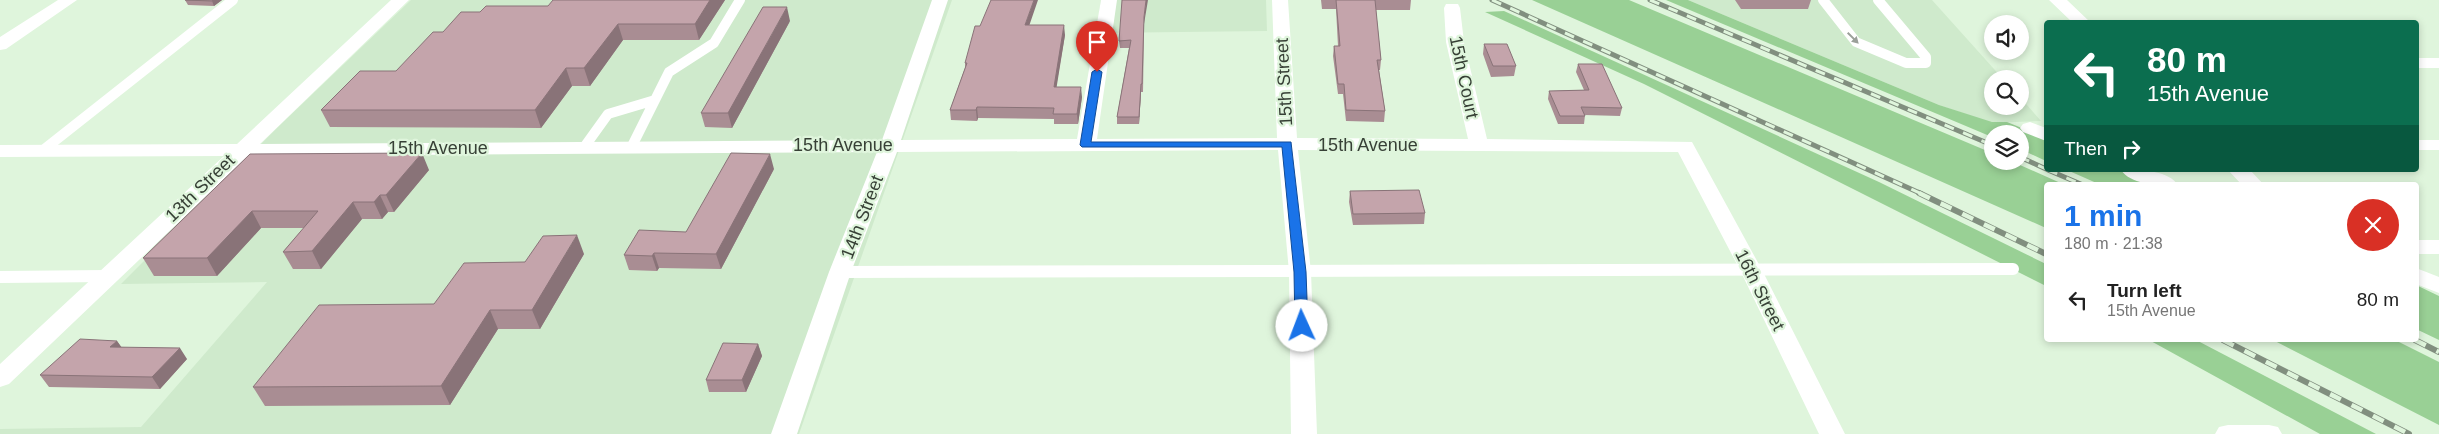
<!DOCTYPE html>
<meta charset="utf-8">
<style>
:root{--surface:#fff;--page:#f6f6f6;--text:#222;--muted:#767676;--accent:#1a73e8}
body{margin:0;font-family:Arial,sans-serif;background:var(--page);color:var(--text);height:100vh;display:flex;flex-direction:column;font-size:19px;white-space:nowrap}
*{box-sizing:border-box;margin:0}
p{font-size:16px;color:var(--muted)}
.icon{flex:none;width:28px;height:28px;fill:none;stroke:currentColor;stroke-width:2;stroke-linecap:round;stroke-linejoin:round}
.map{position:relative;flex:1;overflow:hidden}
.details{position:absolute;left:2044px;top:182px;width:375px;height:160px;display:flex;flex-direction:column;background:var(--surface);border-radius:5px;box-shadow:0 2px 8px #0003}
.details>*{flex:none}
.top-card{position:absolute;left:2044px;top:20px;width:375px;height:152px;border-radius:5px;box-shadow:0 2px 8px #0003;background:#0b6e4f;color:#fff;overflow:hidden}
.tools{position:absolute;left:1984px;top:15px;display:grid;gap:10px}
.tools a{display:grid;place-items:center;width:45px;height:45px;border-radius:50%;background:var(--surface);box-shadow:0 2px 8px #0003;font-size:25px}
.pin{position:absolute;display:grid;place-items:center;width:42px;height:42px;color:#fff;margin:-51px -21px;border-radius:50% 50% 50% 0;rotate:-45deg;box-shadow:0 0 5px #0007}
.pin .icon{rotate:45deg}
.me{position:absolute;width:55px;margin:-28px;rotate:358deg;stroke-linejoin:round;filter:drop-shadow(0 0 4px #0008)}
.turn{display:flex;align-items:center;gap:18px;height:105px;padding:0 20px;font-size:22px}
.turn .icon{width:65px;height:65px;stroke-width:2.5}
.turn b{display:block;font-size:35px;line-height:42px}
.then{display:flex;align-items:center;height:48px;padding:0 20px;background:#0003;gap:10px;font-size:19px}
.round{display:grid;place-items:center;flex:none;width:52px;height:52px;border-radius:26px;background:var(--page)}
.summary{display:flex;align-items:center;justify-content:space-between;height:85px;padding:0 20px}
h1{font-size:30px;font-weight:700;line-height:38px;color:var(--accent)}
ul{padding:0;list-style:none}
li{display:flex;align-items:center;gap:15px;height:65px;padding:0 20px}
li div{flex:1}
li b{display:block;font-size:19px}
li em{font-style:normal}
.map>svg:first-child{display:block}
.built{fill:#cfeacc}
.forest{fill:#99d095}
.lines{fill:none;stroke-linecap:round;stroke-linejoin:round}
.lane-far1{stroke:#fff;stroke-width:10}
.lane{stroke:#fff;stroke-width:12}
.street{fill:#fff;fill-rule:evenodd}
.rail-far1-casing{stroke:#818f7f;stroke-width:5}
.rail-casing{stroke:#818f7f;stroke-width:6}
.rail-far1{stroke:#dff5dc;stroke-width:3;stroke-dasharray:10;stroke-linecap:butt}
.rail{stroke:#dff5dc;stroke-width:4.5;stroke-dasharray:12;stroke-linecap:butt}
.wall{fill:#a98d93}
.shaded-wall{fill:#897378}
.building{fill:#c4a4ab;stroke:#897378}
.oneway{fill:#9ba09a}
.route{fill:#1a73e8;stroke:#114b97}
.labels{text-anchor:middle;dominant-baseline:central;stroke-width:4.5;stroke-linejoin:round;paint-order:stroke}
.street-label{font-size:18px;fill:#374036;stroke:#dff5dc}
</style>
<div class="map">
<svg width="2439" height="434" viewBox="0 0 2439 434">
<rect width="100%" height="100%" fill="#dff5dc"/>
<path class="built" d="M411 0H952L799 434H0V429L141 427 267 282 121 284 278 127Z
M1101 0H1266L1267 31 1096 33Z
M1688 0H1932L2003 79H1992V106H2020V97L2041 121 1992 123 1939 105Z"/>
<path class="forest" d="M1532 0H1629L1992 153V161H2011L2065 185H2046V228Z
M1666 0H1688L1939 105 1992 122H2007L2046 138V161L2020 149V134H1992V137Z
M1504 11 1879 182 2046 264V286L1644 84 1485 12Z
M2067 170H2121L2156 185H2101Z
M2416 285 2439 296V340L2416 329Z
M2149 340H2196L2376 434H2320Z
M2273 340H2395L2439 362V425Z"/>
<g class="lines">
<path class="lane-far1" d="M1823 0 1856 42 1906 63H1926V57L1878 0
M2416 145H2439
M585 146 608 114 655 100
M632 146 669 72 714 43 740 0
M42 151 233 0"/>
<path class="lane" d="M840 272 2013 269
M0 277 108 276"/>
<path class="street" d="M58 0H77L6 49 0 50V37Z
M391 0H409L260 144 882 140 932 0H948L901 140 1077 139 1101 0H1117L1097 139 1277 138 1272 0H1288L1297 138 1468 139 1446 42 1444 8 1446 4H1458L1460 8 1464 42 1487 139 1692 142 1762 270 1845 434H1819L1740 270 1678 152 1298 150 1311 272 1317 434H1291L1289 272 1278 150 897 152 851 272 797 434H771L829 272 877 152 248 156 9 384 0 387V364L224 156 0 157V145L237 144Z
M2049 0H2067L2090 22H2072Z
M2416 58H2439V68H2416Z
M2030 122 2046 128V141L2023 132 2020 128 2023 124Z
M2121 170C2138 170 2167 169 2178 185 2161 185 2132 186 2121 170Z
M2228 170H2250L2264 185H2242Z
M2416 240H2439V254H2416Z
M2416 268 2439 277V293L2416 284Z
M2228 425H2269L2278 427 2282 434H2215L2219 427Z"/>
<g class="rail-far1-casing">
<path id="rail-far1" d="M1492 0 1922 194
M1650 0 1992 145
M2020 157 2046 169
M2048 170 2083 185"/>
</g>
<g class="rail-casing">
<path id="rail" d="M1919 193 2046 254
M2223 340 2409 434
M2415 340 2439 352"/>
</g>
<use href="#rail-far1" class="rail-far1"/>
<use href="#rail" class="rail"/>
</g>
<path class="wall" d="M185 0H222L214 6 188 5Z
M725 0 699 40H623L590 86H572L541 128 330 127 321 110 396 71 443 32 480 12Z
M1321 0H1411L1410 10H1376L1381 60 1380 70H1379L1385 111 1384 122 1346 121 1343 94H1338L1333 56 1334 46H1338L1336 9H1322Z
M1735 0H1811L1808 9H1741Z
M790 21 732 128 705 127 701 113Z
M1144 24 1143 92H1141L1139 124H1117V117L1129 48H1120L1119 41Z
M1030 25 1065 35 1056 87 1082 97 1078 124H1054V119L978 118 977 121 951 120 950 110 965 68V63Z
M1484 44 1516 66 1514 76 1491 77 1483 54Z
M1578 64 1622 108 1620 116 1585 115 1584 124H1558L1548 99 1549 91 1584 90 1576 72Z
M250 154 429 170 394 212H388L382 219H362L321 269H293L283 252 304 228H261L217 276H154L143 258Z
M774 169 721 269 659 268 657 271 629 270 624 255 686 232Z
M1350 191 1425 213 1424 224 1353 225 1349 202Z
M584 254 540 329H498L450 405 265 406 253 387 525 262Z
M117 341 121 347 187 359 160 389 49 387 40 375Z
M758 344 762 356 746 392H709L706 380Z"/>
<path class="shaded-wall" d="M213 0H222L214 6 212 1Z
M710 0H725L699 40 695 24Z
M1034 0H1038L1026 35 1025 25Z
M1146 0H1148L1144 24 1143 92 1144 17Z
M787 7 790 21 732 128 728 113Z
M618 24 623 40 590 86 584 68Z
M1064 25 1065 35 1055 97 1054 87Z
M566 68 572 86 541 128 535 110Z
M1141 84V92L1139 124V117Z
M1081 87 1082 97 1078 124 1077 114Z
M977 107 978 118 977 121 976 110Z
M422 153 429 170 394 212 386 195Z
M770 154 774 169 721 269 716 254Z
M380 195 388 212 382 219 374 202Z
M353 202 362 219 321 269 312 251Z
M252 211 261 228 217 276 207 258Z
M577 235 584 254 540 329 532 310Z
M654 253 659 268 657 271 652 256Z
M490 310 498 329 450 405 441 386Z
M117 341 125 352 110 347Z
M758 344 762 356 746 392 742 380Z
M180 348 187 359 160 389 152 377Z"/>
<path class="building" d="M185 0H213L212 1Z
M553 0H710L695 24H618L584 68H566L535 110H321L360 71H396L433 32H443L461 12H480L486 6H548Z
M991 0H1034L1025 25H1064L1054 87H1081L1077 114H1053L1054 108 977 107 976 110H950L967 63H965L975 26H980Z
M1122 0H1146L1144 17 1142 84H1141L1139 117H1117L1131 40 1119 41Z
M1336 0H1375L1381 60H1377L1385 111 1346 110 1344 84H1338L1334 46H1340Z
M763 7H787L728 113H701Z
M1484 44H1507L1516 66H1493Z
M1578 64H1602L1622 108 1581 107 1585 116H1560L1549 91 1589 90Z
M422 153 386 195H380L374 202H353L312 251 283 252 318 211H252L207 258H143L250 154Z
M731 153 770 154 716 254 654 253 652 256 624 255 639 230 686 232Z
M1419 190 1425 213 1353 214 1350 191Z
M577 235 532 310H490L441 386 253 387 319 305 434 304 464 263 525 262 543 236Z
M80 339 117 341 110 347 180 348 152 377 40 375Z
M723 343 758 344 742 380H706Z"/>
<defs><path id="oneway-solid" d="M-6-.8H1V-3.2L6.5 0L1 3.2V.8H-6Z" transform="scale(1.25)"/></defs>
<use class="oneway" href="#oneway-solid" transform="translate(1853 38) rotate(45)"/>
<path class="route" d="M1097 69 1102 72 1091 142H1291L1306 272 1308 326 1306 329 1302 330 1295 326 1294 272 1282 147H1082L1080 145 1092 72Z"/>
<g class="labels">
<g class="street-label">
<text transform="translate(1464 77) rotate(78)">15th Court</text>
<text transform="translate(1284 82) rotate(-93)">15th Street</text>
<text x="843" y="145">15th Avenue</text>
<text x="1368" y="145">15th Avenue</text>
<text x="438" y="148">15th Avenue</text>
<text transform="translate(200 188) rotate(-44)">13th Street</text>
<text transform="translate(862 217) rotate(-69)">14th Street</text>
<text transform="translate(1760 290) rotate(63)">16th Street</text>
</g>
</g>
</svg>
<div class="tools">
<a><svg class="icon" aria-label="sound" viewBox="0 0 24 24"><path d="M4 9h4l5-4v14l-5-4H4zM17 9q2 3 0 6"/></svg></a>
<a><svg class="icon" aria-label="search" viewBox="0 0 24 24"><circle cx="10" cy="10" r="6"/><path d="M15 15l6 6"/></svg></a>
<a><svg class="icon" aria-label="layers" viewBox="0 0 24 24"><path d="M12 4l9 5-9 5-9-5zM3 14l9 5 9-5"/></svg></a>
</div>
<div class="pin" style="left:1097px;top:72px;background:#d93025"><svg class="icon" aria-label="arrive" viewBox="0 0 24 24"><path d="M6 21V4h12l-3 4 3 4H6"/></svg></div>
<svg class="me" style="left:1302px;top:326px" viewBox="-20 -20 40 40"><circle r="19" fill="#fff"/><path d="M0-13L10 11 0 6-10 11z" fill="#1a73e8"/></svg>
<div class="top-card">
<div class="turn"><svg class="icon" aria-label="left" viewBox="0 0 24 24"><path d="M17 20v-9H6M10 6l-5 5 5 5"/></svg><div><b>80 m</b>15th Avenue</div></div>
<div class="then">Then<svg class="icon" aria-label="right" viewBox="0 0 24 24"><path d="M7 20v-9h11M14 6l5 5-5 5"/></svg></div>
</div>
<section class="details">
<div class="summary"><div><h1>1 min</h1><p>180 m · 21:38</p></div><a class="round" style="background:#d93025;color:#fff"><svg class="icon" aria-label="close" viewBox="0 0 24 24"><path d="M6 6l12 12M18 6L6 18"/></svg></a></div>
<ul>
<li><svg class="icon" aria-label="left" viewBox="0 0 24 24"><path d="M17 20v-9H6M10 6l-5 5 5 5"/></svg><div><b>Turn left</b><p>15th Avenue</p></div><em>80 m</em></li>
</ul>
</section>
</div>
